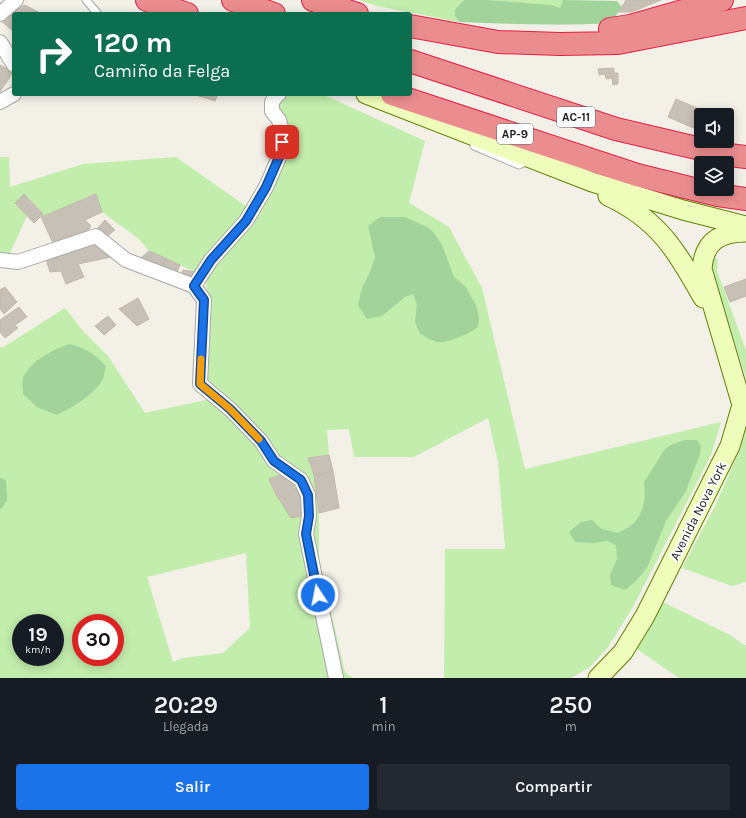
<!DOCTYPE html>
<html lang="es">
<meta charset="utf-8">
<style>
:root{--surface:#171b24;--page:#242831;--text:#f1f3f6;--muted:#9ea1a6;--accent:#1a73e8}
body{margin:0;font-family:Karla,sans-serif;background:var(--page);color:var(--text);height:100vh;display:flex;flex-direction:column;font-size:15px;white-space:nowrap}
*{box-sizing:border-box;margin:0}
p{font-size:13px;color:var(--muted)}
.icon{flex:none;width:22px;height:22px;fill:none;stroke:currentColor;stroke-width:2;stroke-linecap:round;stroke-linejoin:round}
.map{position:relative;height:678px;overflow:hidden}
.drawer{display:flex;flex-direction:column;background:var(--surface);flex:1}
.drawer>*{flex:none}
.banner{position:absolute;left:12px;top:12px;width:400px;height:84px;border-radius:4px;box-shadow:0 2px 10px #0003;background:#0b6e4f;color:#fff;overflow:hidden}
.controls{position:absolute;left:694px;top:108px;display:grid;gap:8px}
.controls a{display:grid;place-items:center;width:40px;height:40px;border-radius:4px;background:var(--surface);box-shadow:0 2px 10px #0003;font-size:20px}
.speed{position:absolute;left:12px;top:614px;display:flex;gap:8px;font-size:20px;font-weight:700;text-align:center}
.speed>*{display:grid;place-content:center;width:52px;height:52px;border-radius:50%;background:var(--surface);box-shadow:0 2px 10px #0003;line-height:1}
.speed small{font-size:10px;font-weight:400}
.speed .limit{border:6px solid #d22;background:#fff;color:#111}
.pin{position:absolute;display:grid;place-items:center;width:34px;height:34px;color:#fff;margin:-17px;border-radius:8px;box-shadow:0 2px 6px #0006}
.me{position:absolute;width:44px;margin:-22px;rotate:349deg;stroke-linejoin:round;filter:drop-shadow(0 0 3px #0008)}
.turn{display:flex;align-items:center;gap:14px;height:84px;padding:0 16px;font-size:18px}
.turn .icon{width:52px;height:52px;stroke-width:2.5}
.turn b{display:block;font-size:28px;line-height:34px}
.eta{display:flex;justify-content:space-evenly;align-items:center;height:68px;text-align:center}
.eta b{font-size:24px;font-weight:600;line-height:28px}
.action{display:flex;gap:8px;margin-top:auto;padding:8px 16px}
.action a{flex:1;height:46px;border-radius:4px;background:var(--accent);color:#fff;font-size:16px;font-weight:600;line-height:46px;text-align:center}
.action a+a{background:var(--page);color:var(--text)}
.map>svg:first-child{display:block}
.grass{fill:#c2edac;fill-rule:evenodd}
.forest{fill:#a2d39a}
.building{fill:#c7c0b6;stroke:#c4b9a9}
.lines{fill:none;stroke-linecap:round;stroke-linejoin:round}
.lane-casing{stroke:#a8a8a8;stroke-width:9}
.street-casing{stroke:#a8a8a8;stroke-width:16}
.secondary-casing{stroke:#5e8000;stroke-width:21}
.highway-casing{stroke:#e42044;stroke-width:24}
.lane{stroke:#fff;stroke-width:7}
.street{stroke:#fff;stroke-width:14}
.secondary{stroke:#effdbb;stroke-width:19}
.highway{stroke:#eb8d8f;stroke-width:22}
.route-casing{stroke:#114b97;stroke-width:10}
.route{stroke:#1a73e8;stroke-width:7}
.slow{stroke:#f59e0b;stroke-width:7}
.labels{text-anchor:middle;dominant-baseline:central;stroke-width:4;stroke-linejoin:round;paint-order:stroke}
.shield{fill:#fff;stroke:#646464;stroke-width:1}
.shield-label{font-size:12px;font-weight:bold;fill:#212121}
.street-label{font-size:13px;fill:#212121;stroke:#fff}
</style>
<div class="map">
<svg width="746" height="678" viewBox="0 0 746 678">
<rect width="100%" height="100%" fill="#f2f0e7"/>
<path class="grass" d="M359 0H464L455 9V16L459 22 377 6Z
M486 0H563L560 9Z
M292 94 324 95 425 141 409 203 449 227 482 288 525 469 721 422 711 455 634 605 608 647 590 667 571 678H444L445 549H505L498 462 488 418 414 457H354L349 429 327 430 329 455 308 458 314 475 319 513V570L328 599 345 672 353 678H0V346L2 348 65 308 83 331 108 356 145 413 220 397 204 382 210 303 207 290 206 279 195 272 149 251 139 239 102 212 96 194 41 217 43 214 24 194 15 203 27 216 9 255 0 254V157H9L10 187 83 164 176 157 257 214C264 198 291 145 289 131 287 119 278 118 278 104L283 98ZM246 553 250 628 223 653 183 658 173 662 147 577ZM21 623H55V657H21ZM81 623H115V657H81Z
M712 258 718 259 717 271 746 350V378L712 273Z
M746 425V582L732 586 682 568 714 508 740 450Z
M663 602 730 635 744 645H746V678H679L637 649Z"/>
<path class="forest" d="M464 0H486L551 5 560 8 563 0 617 1 622 7 611 23C560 26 510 24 459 22L455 16V9Z
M380 217H405L429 228 434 233 442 245 454 277 465 286 476 305 479 317 478 327C468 334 450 343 437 342 432 341 425 336 420 334L415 322 417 304 413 294 405 297 382 316 367 319 358 305 362 288 370 272 375 257 368 226Z
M69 344C86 348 94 354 106 366 105 370 104 375 103 379 95 394 72 408 57 415L37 407 23 394C23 389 22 382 23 378 31 361 52 350 69 344Z
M684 440H697L701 446 700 454 686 491 666 521 647 568 636 581 625 590 611 585 610 575 617 559 616 545 607 541 593 543 575 542 569 532 581 522 592 520 602 529 618 533C623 530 630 527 634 523 644 512 646 497 644 482L655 465 665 449 671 445Z
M0 478 6 480 7 501 0 510Z"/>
<path class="building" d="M626 0H661L632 12H619Z
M25 5 42 14H14V32L0 20 13 11Z
M0 65 13 72 0 92Z
M614 68V73H618V84L613 85 612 78 606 79 605 74 599 75 598 69Z
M192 94H218L215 101Z
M676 99 704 111 696 129 668 117Z
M24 194 43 214 34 223 15 203Z
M96 194 102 212 85 220 91 226 86 234 54 245 41 217Z
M105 220 115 230 105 238 96 230Z
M101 243 111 257 78 264 84 277 66 284 61 271 50 272 46 259 85 245Z
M149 251 165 258 162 270 137 261Z
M165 258 180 265 176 275 162 270Z
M183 270 195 272 188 282 181 278Z
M746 279V296L730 302 724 287Z
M5 287 17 302 4 314 0 309V290Z
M138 298 149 319 137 326 119 309Z
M19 307 27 317 15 325 18 328 5 338 0 332V320Z
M108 316 116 325 104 335 95 326Z
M329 455 333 471 314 475 308 458Z
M333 471 339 508 319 513 314 475Z
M283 474 293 483 294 489 298 488 304 516 291 518 275 493 269 479Z"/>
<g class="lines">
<g class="lane-casing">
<path id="lane" d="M86 0 98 14
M474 146 519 165 528 161"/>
</g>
<g class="street-casing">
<path id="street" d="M0 14 16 0
M0 42 14 65
M0 102 14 94
M0 260 18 262 96 236 126 260 194 286
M194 286 204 300 200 384 230 409 261 441 274 461 301 480 308 495 309 516 306 534 336 678
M194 286 211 260 246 221 266 187 280 155 282 143V131L279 120 272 111V102L276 96 279 94"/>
</g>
<g class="secondary-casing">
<path id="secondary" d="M366 94 592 182 683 210 746 226
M608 196C658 219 677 251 703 298
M598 678 623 652 645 616 730 446 742 405 702 269C704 241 720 232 746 232"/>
</g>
<g class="highway-casing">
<path id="highway" d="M147 0 187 14
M233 0 274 14
M313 0 357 14
M410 26 498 42 560 44 618 43 746 18
M610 29 630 26 722 0
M410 61 616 129 722 154 746 157
M392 94 637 175 718 195 746 199"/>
</g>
<use href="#lane" class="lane"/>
<use href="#street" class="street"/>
<use href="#secondary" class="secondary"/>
<use href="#highway" class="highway"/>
</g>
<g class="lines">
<g class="route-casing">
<path id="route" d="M282 142 280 155 266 187 246 221 211 260 194 286 204 300 200 384 230 409 261 441 274 461 301 480 308 495 309 516 306 534 318 595"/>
</g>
<use href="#route" class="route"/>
<path class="slow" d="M201 359 200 384 230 409 259 439"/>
</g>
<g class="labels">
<g class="shield">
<rect x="557" y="107" width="38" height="20" rx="3"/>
<rect x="497" y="124" width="36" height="20" rx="3"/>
</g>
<g class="shield-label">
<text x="576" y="117">AC-11</text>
<text x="515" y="134">AP-9</text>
</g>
<g class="street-label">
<text transform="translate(698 511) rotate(-63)">Avenida Nova York</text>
</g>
</g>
</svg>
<div class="controls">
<a><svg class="icon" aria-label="sound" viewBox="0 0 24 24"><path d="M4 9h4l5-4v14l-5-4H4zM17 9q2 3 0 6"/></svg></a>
<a><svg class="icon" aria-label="layers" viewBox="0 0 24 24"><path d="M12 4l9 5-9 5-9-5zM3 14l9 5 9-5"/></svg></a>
</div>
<div class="speed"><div>19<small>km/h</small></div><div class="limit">30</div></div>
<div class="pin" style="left:282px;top:142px;background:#d93025"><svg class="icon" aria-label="arrive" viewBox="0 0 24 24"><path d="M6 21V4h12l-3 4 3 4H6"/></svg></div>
<svg class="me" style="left:318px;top:595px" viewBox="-20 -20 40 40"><circle r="17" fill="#1a73e8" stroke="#fff" stroke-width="3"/><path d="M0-11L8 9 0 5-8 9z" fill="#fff"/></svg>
<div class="banner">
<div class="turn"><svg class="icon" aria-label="right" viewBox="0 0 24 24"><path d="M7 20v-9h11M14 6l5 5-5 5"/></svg><div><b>120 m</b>Camiño da Felga</div></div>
</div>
</div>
<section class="drawer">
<div class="eta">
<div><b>20:29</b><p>Llegada</p></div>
<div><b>1</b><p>min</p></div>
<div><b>250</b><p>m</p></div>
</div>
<div class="action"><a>Salir</a><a>Compartir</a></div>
</section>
